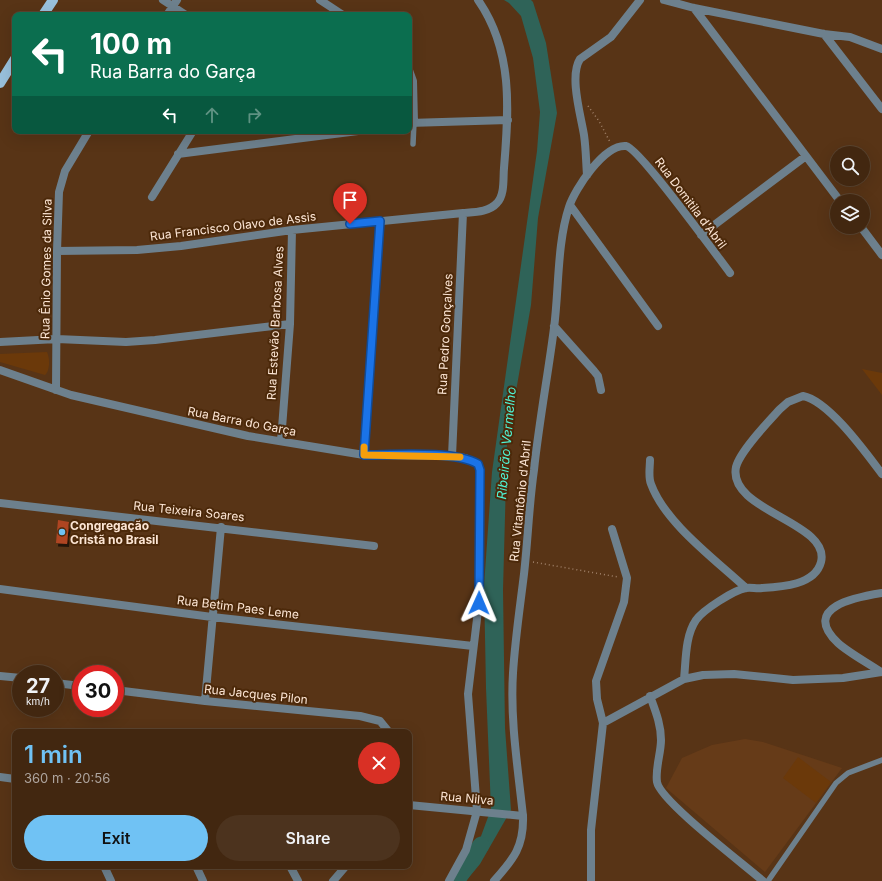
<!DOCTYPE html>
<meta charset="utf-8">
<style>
:root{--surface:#422710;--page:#4c331e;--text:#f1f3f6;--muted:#aea59f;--line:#5a4430;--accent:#70c2f4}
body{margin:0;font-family:Inter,sans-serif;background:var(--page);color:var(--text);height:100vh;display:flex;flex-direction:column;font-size:15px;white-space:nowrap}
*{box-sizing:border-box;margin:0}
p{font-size:13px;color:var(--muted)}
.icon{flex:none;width:22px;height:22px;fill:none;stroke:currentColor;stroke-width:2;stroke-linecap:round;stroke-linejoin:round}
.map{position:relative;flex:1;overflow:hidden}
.side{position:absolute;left:12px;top:729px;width:400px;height:140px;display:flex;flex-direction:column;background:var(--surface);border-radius:8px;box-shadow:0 4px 16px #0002,0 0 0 1px var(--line)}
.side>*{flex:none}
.top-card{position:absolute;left:12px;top:12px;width:400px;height:122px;border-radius:8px;box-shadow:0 4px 16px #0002,0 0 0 1px var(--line);background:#0b6e4f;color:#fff;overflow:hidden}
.fabs{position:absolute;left:830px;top:146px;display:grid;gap:8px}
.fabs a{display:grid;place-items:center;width:40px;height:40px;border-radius:50%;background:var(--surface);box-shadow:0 4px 16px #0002,0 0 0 1px var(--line);font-size:20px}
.speed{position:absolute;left:12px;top:665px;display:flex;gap:8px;font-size:20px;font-weight:700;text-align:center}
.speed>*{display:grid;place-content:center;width:52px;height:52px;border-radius:50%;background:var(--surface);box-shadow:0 4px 16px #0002,0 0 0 1px var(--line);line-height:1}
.speed small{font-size:10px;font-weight:400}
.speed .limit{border:6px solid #d22;background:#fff;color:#111}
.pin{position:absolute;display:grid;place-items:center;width:34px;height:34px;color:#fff;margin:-41px -17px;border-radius:50% 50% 50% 0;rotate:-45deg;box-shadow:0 0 4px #0007}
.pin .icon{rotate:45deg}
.me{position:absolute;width:44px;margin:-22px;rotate:1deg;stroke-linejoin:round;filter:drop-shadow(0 0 3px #0008)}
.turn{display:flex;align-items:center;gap:14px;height:84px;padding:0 12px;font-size:18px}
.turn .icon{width:52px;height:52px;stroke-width:2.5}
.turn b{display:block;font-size:28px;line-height:34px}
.lanes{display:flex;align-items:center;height:38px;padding:0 12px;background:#0003;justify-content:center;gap:20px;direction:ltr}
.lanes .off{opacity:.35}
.round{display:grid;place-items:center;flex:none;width:42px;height:42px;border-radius:21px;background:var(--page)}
.overview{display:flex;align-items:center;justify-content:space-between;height:68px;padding:0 12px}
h1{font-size:24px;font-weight:600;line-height:30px;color:var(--accent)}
.button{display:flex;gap:8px;margin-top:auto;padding:8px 12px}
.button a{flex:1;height:46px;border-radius:24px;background:var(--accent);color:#111;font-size:16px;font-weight:600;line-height:46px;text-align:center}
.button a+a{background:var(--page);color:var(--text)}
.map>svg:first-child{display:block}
.built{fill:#663b18}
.green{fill:#6b390a}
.water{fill:#2f6358}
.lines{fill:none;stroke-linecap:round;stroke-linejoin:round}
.river{stroke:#2f6358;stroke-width:17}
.building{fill:#af4523;filter:url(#shadow)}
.path{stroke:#a2836b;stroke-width:1.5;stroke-dasharray:1 3;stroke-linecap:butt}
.service{stroke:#6d808d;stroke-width:5.5}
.minor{stroke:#6d808d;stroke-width:8}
.tertiary{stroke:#6d808d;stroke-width:8}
.primary{stroke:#99c1dc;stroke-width:10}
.route-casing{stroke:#114b97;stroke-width:10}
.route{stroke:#1a73e8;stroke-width:7}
.slow{stroke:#f59e0b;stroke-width:7}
.poi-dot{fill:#70c2f4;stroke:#4c290a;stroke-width:1.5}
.labels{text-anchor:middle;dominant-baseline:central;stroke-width:4;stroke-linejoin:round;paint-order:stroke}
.street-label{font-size:12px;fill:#fce5d4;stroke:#4c290a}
.poi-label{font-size:12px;font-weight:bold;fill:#fce5d4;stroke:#4c290a;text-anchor:start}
.water-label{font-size:13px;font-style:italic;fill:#4ff5d6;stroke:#4c290a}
</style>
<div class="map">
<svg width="882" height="881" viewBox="0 0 882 881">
<defs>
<filter id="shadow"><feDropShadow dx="2" dy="3.5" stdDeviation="0" flood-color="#0009"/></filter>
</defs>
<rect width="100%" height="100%" fill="#583416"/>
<path class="built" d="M745 739 763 742 842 768 765 872 666 788 682 758 712 745Z"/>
<path class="green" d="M47 352C50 358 50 371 45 375L0 362V354Z
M862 369 882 373V395Z
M333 728 373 732H332Z
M798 757 831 782 816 803 783 778Z"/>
<path class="water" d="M504 0H531L533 2 546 43 557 113 538 218 531 305 507 443 503 590 505 728 511 810 480 864 466 881H458L477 847 491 809 486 688 484 586 492 472 537 151 540 112 533 58 521 16 509 3Z"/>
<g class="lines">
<path class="river" d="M456 881 481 845"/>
</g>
<path class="building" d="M58 520 69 522 67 544 56 543Z"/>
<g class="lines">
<path class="path" d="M588 106 599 121 610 142
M533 562 618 577"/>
<path class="service" d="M413 144 414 122
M768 881 836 783 848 773 882 760"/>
<path class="minor" d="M163 0 186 15
M320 0 343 15
M664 0 694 8 824 34 850 37 882 49
M694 8 840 201
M167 15 177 0
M824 34 882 109
M409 70 413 81 414 122
M409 123 508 120
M178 154 358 131
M587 175C586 162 586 149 584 135 581 116 569 76 580 59L611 37 640 0
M152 197 193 131
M570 205 658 326
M861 227 882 255
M701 235 806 156
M57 251 137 250 181 246 292 230 463 213C475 212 489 212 497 203 505 195 503 178 504 168 509 109 513 50 478 0
M554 326 594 371 598 376 601 390
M0 342 57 339 126 342 155 340 290 324
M0 370 71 395 248 436 364 455 452 456 465 458 478 464 480 470V594L468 694 477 811 466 850 449 881
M56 390 57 251 59 192 65 171 89 131
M281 441 290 324 292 230
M364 455 380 221
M452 456 463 213
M650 460C650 467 648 477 651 484 665 523 716 560 746 588
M0 503 374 546
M0 589 212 617 473 646
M881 672C868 663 849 653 838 643 800 607 857 597 882 593
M0 676 21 678
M684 679C686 660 685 636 696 620 703 610 734 590 746 588 751 587 757 589 762 588 782 587 815 585 821 562 831 522 727 511 736 467 740 451 769 421 780 409L788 402 803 396C829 401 866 453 882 474
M55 683 81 686
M115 690 205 701 360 716 380 721 389 732
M650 696C655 710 661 724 661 740 661 753 655 769 657 782 660 801 745 865 763 881
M205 701 221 527
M603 723 684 679 703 675 734 674 793 680 843 678 882 672
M523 816C518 769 510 720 513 673 515 640 520 607 524 574 528 539 529 504 534 470 539 422 548 375 554 328 559 290 557 243 569 207 575 189 604 144 626 146 639 148 717 256 730 273
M104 866 111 881
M196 866 203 881
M290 866 298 881
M333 881 346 866
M591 881V830L603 723 597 699 596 681 624 602 627 578 612 529"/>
<path class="tertiary" d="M0 777 15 779
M409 805 523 816C524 846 514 859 494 881"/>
<path class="primary" d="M43 15 53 0
M0 83 15 59"/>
</g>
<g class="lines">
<g class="route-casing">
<path id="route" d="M350 224 380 221 364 455C392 455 455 450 478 464L480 470 479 603"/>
</g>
<use href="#route" class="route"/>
<path class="slow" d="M364 447V455L460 457"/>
</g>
<circle class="poi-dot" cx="62" cy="532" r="4"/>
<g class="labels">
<g class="street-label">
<text transform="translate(691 203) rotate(53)">Rua Domitila d'Abril</text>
<text transform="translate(233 226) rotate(-7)">Rua Francisco Olavo de Assis</text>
<text transform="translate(46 269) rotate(-89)">Rua Ênio Gomes da Silva</text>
<text transform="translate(275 323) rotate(-87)">Rua Estevão Barbosa Alves</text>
<text transform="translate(445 334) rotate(-87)">Rua Pedro Gonçalves</text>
<text transform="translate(242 421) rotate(11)">Rua Barra do Garça</text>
<text transform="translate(520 501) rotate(-84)">Rua Vitantônio d'Abril</text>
<text transform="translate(189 511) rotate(6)">Rua Teixeira Soares</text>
<text transform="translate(238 607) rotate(7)">Rua Betim Paes Leme</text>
<text transform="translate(256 694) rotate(6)">Rua Jacques Pilon</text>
<text transform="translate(467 798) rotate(5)">Rua Nilva</text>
</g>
<g class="poi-label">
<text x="70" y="525">Congregação<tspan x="70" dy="14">Cristã no Brasil</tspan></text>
</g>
<g class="water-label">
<text transform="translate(506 443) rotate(-85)">Ribeirão Vermelho</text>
</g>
</g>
</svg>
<div class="fabs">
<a><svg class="icon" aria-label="search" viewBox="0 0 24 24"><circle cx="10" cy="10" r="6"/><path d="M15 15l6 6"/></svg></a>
<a><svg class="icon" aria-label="layers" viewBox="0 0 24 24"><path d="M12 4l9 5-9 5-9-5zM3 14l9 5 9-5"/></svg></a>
</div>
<div class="speed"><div>27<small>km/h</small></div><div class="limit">30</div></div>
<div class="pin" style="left:350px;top:224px;background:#d93025"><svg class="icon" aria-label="arrive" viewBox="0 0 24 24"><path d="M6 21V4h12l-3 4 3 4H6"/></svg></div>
<svg class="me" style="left:479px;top:603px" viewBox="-20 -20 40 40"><path d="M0-17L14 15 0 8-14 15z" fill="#1a73e8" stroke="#fff" stroke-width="4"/></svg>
<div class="top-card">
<div class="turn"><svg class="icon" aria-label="left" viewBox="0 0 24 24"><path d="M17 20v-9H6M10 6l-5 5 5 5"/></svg><div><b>100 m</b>Rua Barra do Garça</div></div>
<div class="lanes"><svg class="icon" aria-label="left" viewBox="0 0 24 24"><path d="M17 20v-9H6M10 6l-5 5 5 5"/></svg><svg class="icon off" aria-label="ahead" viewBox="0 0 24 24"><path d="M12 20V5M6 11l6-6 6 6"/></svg><svg class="icon off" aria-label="right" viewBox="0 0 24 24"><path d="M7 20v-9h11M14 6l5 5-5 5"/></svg></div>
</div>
<section class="side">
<div class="overview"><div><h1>1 min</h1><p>360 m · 20:56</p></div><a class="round" style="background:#d93025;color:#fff"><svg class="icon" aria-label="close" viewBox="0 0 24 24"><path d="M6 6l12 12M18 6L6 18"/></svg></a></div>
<div class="button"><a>Exit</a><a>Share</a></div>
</section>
</div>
